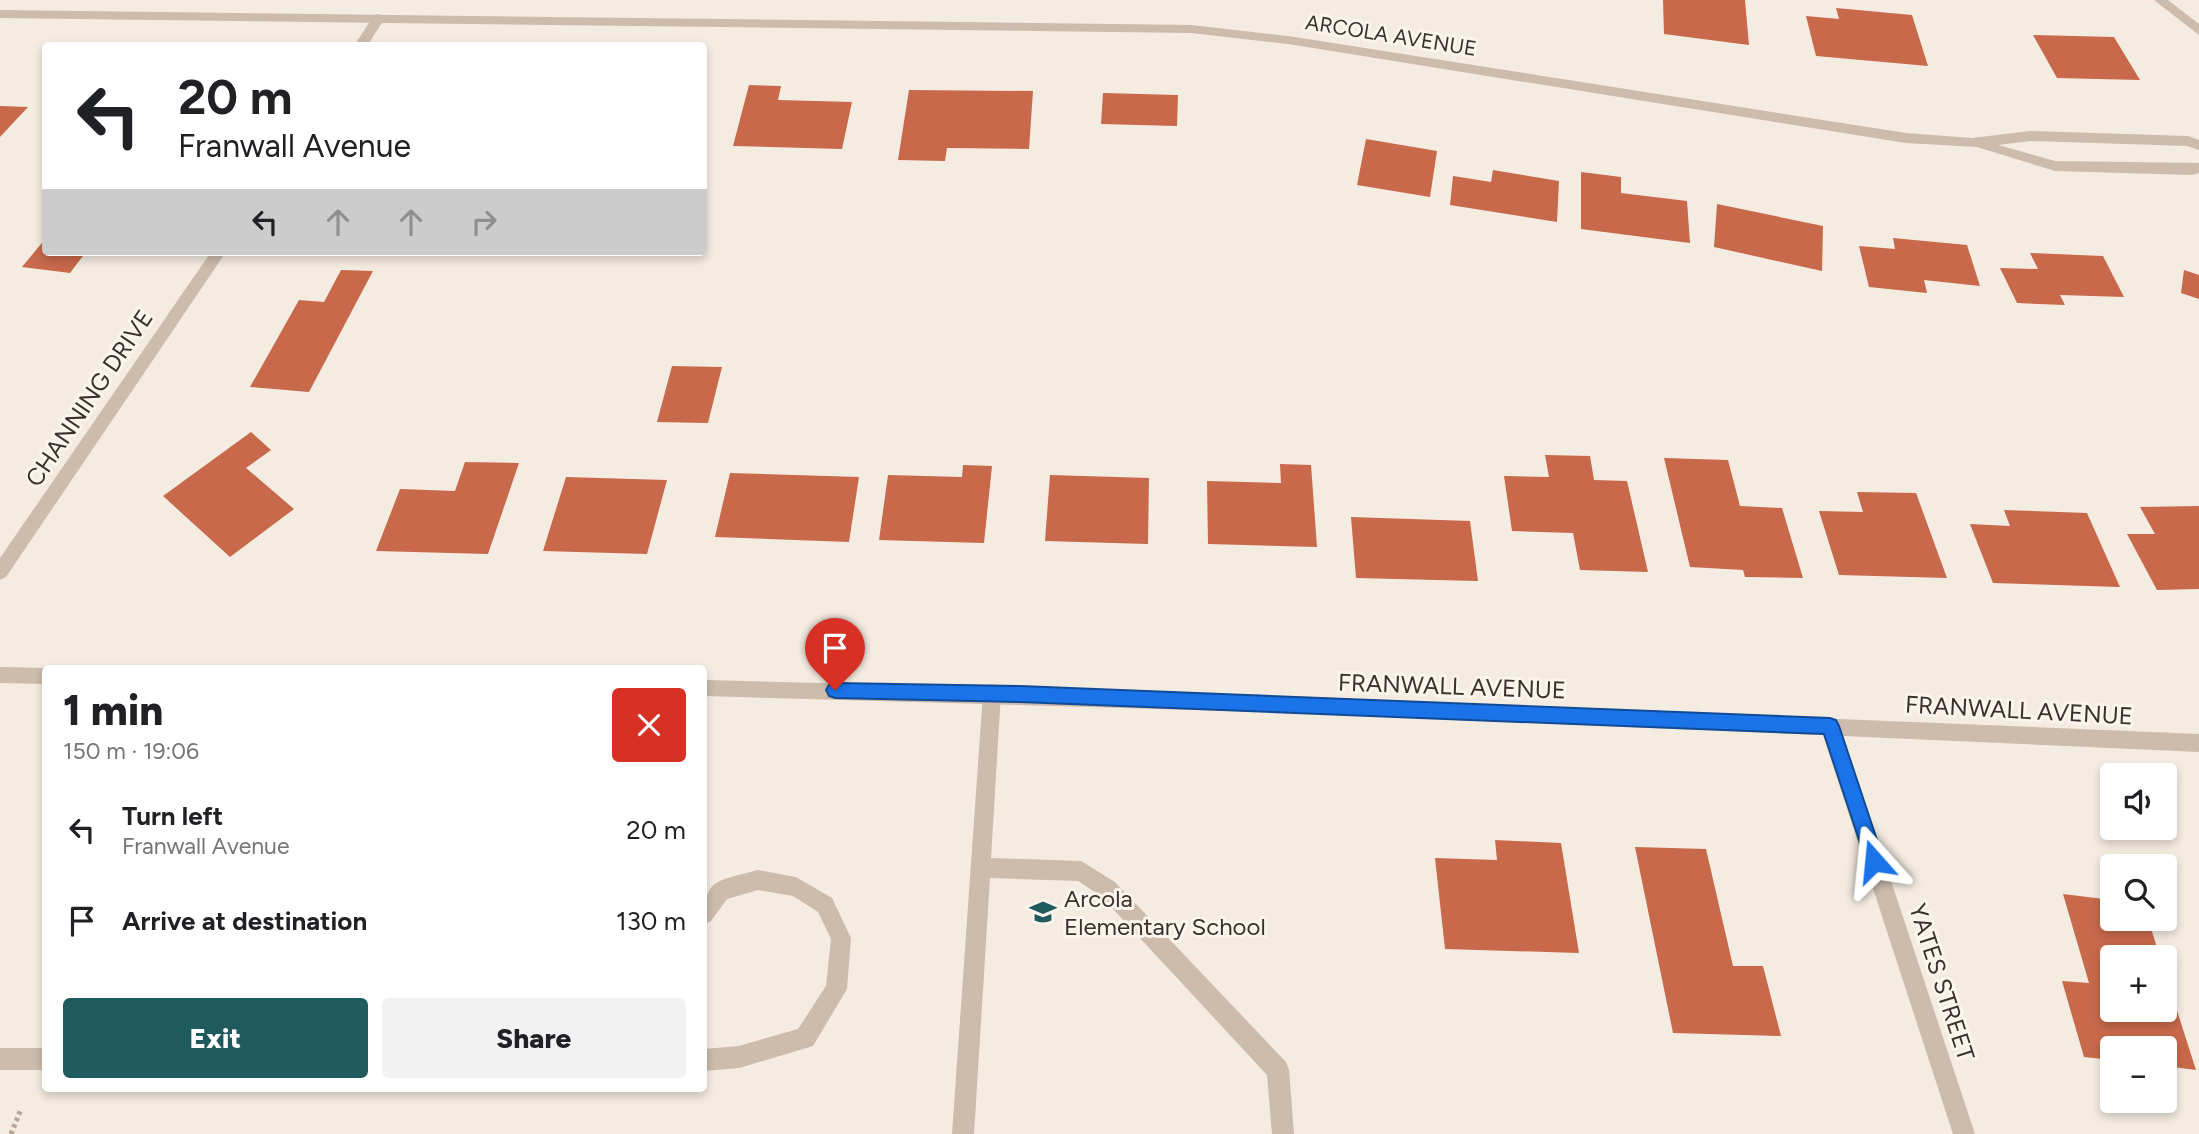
<!DOCTYPE html>
<meta charset="utf-8">
<style>
:root{--surface:#fff;--page:#f2f2f2;--text:#202124;--muted:#757577;--accent:#1f5a5e}
body{margin:0;font-family:Figtree,sans-serif;background:var(--page);color:var(--text);height:100vh;display:flex;flex-direction:column;font-size:26px;white-space:nowrap}
*{box-sizing:border-box;margin:0}
p{font-size:23px;color:var(--muted)}
.icon{flex:none;width:38px;height:38px;fill:none;stroke:currentColor;stroke-width:2;stroke-linecap:round;stroke-linejoin:round}
.map{position:relative;flex:1;overflow:hidden}
.panel{position:absolute;left:42px;top:665px;width:665px;height:427px;display:flex;flex-direction:column;background:var(--surface);border-radius:7px;box-shadow:0 4px 10px #0003}
.panel>*{flex:none}
.hud{position:absolute;left:42px;top:42px;width:665px;height:214px;border-radius:7px;box-shadow:0 4px 10px #0003;background:#fff;color:var(--text);overflow:hidden}
.fabs{position:absolute;left:2100px;top:763px;display:grid;gap:14px}
.fabs a{display:grid;place-items:center;width:77px;height:77px;border-radius:7px;background:var(--surface);box-shadow:0 4px 10px #0003;font-size:35px}
.pin{position:absolute;display:grid;place-items:center;width:60px;height:60px;color:#fff;margin:-72px -30px;border-radius:50% 50% 50% 0;rotate:-45deg;box-shadow:0 0 7px #0007}
.pin .icon{rotate:45deg}
.me{position:absolute;width:77px;margin:-38px;rotate:342deg;stroke-linejoin:round;filter:drop-shadow(0 0 5px #0008)}
.turn{display:flex;align-items:center;gap:24px;height:147px;padding:0 21px;font-size:32px}
.turn .icon{width:91px;height:91px;stroke-width:2.5}
.turn b{display:block;font-size:49px;line-height:60px}
.lanes{display:flex;align-items:center;height:66px;padding:0 21px;background:#0003;justify-content:center;gap:35px;direction:ltr}
.lanes .off{opacity:.35}
.round{display:grid;place-items:center;flex:none;width:74px;height:74px;border-radius:7px;background:var(--page)}
.headline{display:flex;align-items:center;justify-content:space-between;height:119px;padding:0 21px}
h1{font-size:42px;font-weight:800;line-height:52px}
.primary-button{display:flex;gap:14px;margin-top:auto;padding:14px 21px}
.primary-button a{flex:1;height:80px;border-radius:7px;background:var(--accent);color:#fff;font-size:28px;font-weight:800;line-height:80px;text-align:center}
.primary-button a+a{background:var(--page);color:var(--text)}
ul{padding:0;list-style:none}
li{display:flex;align-items:center;gap:21px;height:91px;padding:0 21px}
li div{flex:1}
li b{display:block;font-size:26px}
li em{font-style:normal}
.map>svg:first-child{display:block}
.building{fill:#c8694b}
.lines{fill:none;stroke-linecap:round;stroke-linejoin:round}
.path{stroke:#b9a596;stroke-width:5;stroke-dasharray:3.5 3.5;stroke-linecap:butt}
.service{fill:#cdbbac;fill-rule:evenodd}
.minor{fill:#cdbbac;fill-rule:evenodd}
.tertiary{fill:#cdbbac;fill-rule:evenodd}
.route{fill:#1a73e8;stroke:#114b97;stroke-width:2}
.labels{text-anchor:middle;dominant-baseline:central;stroke-width:6;stroke-linejoin:round;paint-order:stroke}
.far-street-label{font-size:21px;fill:#3b302b;stroke:#fbf5ee}
.street-label{font-size:24px;fill:#3b302b;stroke:#fbf5ee}
.poi-label{font-size:24px;fill:#3b302b;stroke:#fbf5ee;text-anchor:start}
</style>
<div class="map">
<svg width="2199" height="1134" viewBox="0 0 2199 1134">
<rect width="100%" height="100%" fill="#f4ebe1"/>
<path class="building" d="M1663 0H1745L1749 45 1664 34Z
M1836 8 1912 15 1928 66 1816 56 1806 16 1839 19Z
M2033 35 2114 37 2140 80 2057 78Z
M749 85 781 86 778 100 852 102 842 149 733 146Z
M909 90 1033 91 1029 149 947 148 945 161 898 160Z
M1103 93 1178 95 1177 126 1101 124Z
M0 106 28 107 0 137Z
M1366 139 1437 151 1430 197 1357 185Z
M1493 170 1559 181 1557 222 1450 205 1453 176 1491 182Z
M1581 172 1621 177V193L1687 201 1690 243 1581 229Z
M1717 204 1823 226 1822 271 1714 247Z
M46 238V252H86L70 273 22 267Z
M1893 238 1967 245 1980 286 1924 280 1927 293 1869 287 1859 246 1895 249Z
M2030 253 2103 256 2124 297 2060 295 2065 305 2017 303 2000 268 2038 269Z
M341 270 373 271 309 392 250 387 299 300 324 302Z
M2184 270 2199 275V299L2181 293Z
M672 366 722 367 708 423 657 422Z
M251 432 271 450 246 468 294 509 230 557 163 496Z
M1545 455 1590 456 1594 480 1627 481 1648 572 1580 570 1573 533 1512 531 1504 476 1549 477Z
M1664 458 1728 460 1740 506 1782 508 1803 578 1745 577 1743 570 1690 567Z
M465 462 519 463 488 554 376 551 400 489 455 491Z
M1280 464 1311 465 1317 547 1208 544 1207 481 1281 483Z
M963 465 992 466 984 543 879 540 888 475 962 477Z
M730 473 859 477 849 542 715 537Z
M1050 475 1149 478 1148 544 1045 541Z
M566 477 667 480 647 554 543 551Z
M1857 492 1916 493 1947 578 1839 575 1819 511 1863 512Z
M2199 506V589L2157 590 2127 534H2155L2140 507Z
M2004 510 2087 513 2120 587 1993 583 1970 524 2010 526Z
M1351 517 1470 521 1478 581 1356 578Z
M1495 840 1561 843 1579 953 1445 949 1435 858 1497 860Z
M1635 847 1706 849 1733 966H1763L1781 1036 1673 1033Z
M2063 894 2112 900V919H2148L2160 957H2112V1010H2165V973L2196 1070 2165 1066V1048H2112V1060L2084 1057 2062 981 2089 983Z"/>
<g class="lines">
<path class="path" d="M11 1134 21 1109"/>
<path class="service" d="M992 684 999 687 1001 693 991 858 1081 861 1115 882 1286 1062 1289 1070 1294 1134H1272L1267 1075 1101 896 1078 881 990 878 974 1134H952L983 693 985 687Z
M758 870 796 877 832 898 851 938 847 989 813 1046 739 1068 704 1071V1049L739 1046 798 1029 826 986 831 939 818 912 793 896 758 890 727 899 711 921 704 924C704 876 717 882 758 870Z
M0 1048H46V1070H0Z"/>
<path class="minor" d="M2154 0H2168L2199 24V35Z
M379 14 385 18 367 46H354L374 15Z
M211 252H226L6 577 0 580V558Z
M0 667 48 668H46V684L0 683Z
M704 680 1265 695 2199 734V752L1843 736 1975 1134H1953L1823 735 1265 712 704 696Z"/>
<path class="tertiary" d="M0 10 1191 25 1288 36 1906 133 1972 138 2030 131 2188 136 2199 140V150L2187 146 2030 141 1998 145 2055 161 2199 163V173L2192 175 2055 171 1977 147 1906 143 1288 44 1191 33 0 18Z"/>
</g>
<path class="route" d="M835 683 1020 686 1830 718 1836 720 1839 726 1884 861 1881 867 1874 870 1868 867 1824 734 1020 702 835 698 829 696 826 690 829 685Z"/>
<defs>
<g id="school-bare" transform="scale(2.1)"><path d="M0-5L7-2L0 1L-7-2ZM-4 1L0 2.5L4 1V4Q0 6-4 4Z" fill="#1f5a5e" stroke="#fbf5ee" stroke-width="2.5" paint-order="stroke"/></g>
</defs>
<g fill-rule="evenodd">
<use href="#school-bare" x="1043" y="912"/>
</g>
<g class="labels">
<g class="far-street-label">
<text transform="translate(1391 35) rotate(9)">ARCOLA AVENUE</text>
</g>
<g class="street-label">
<text transform="translate(89 398) rotate(-56)">CHANNING DRIVE</text>
<text transform="translate(1452 686) rotate(2)">FRANWALL AVENUE</text>
<text transform="translate(2019 710) rotate(3)">FRANWALL AVENUE</text>
<text transform="translate(1942 982) rotate(72)">YATES STREET</text>
</g>
<g class="poi-label">
<text x="1064" y="898">Arcola<tspan x="1064" dy="28">Elementary School</tspan></text>
</g>
</g>
</svg>
<div class="fabs">
<a><svg class="icon" aria-label="sound" viewBox="0 0 24 24"><path d="M4 9h4l5-4v14l-5-4H4zM17 9q2 3 0 6"/></svg></a>
<a><svg class="icon" aria-label="search" viewBox="0 0 24 24"><circle cx="10" cy="10" r="6"/><path d="M15 15l6 6"/></svg></a>
<a>+</a>
<a>−</a>
</div>
<div class="pin" style="left:835px;top:690px;background:#d93025"><svg class="icon" aria-label="arrive" viewBox="0 0 24 24"><path d="M6 21V4h12l-3 4 3 4H6"/></svg></div>
<svg class="me" style="left:1874px;top:861px" viewBox="-20 -20 40 40"><path d="M0-17L14 15 0 8-14 15z" fill="#1a73e8" stroke="#fff" stroke-width="4"/></svg>
<div class="hud">
<div class="turn"><svg class="icon" aria-label="left" viewBox="0 0 24 24"><path d="M17 20v-9H6M10 6l-5 5 5 5"/></svg><div><b>20 m</b>Franwall Avenue</div></div>
<div class="lanes"><svg class="icon" aria-label="left" viewBox="0 0 24 24"><path d="M17 20v-9H6M10 6l-5 5 5 5"/></svg><svg class="icon off" aria-label="ahead" viewBox="0 0 24 24"><path d="M12 20V5M6 11l6-6 6 6"/></svg><svg class="icon off" aria-label="ahead" viewBox="0 0 24 24"><path d="M12 20V5M6 11l6-6 6 6"/></svg><svg class="icon off" aria-label="right" viewBox="0 0 24 24"><path d="M7 20v-9h11M14 6l5 5-5 5"/></svg></div>
</div>
<section class="panel">
<div class="headline"><div><h1>1 min</h1><p>150 m · 19:06</p></div><a class="round" style="background:#d93025;color:#fff"><svg class="icon" aria-label="close" viewBox="0 0 24 24"><path d="M6 6l12 12M18 6L6 18"/></svg></a></div>
<ul>
<li><svg class="icon" aria-label="left" viewBox="0 0 24 24"><path d="M17 20v-9H6M10 6l-5 5 5 5"/></svg><div><b>Turn left</b><p>Franwall Avenue</p></div><em>20 m</em></li>
<li><svg class="icon" aria-label="arrive" viewBox="0 0 24 24"><path d="M6 21V4h12l-3 4 3 4H6"/></svg><div><b>Arrive at destination</b></div><em>130 m</em></li>
</ul>
<div class="primary-button"><a>Exit</a><a>Share</a></div>
</section>
</div>
